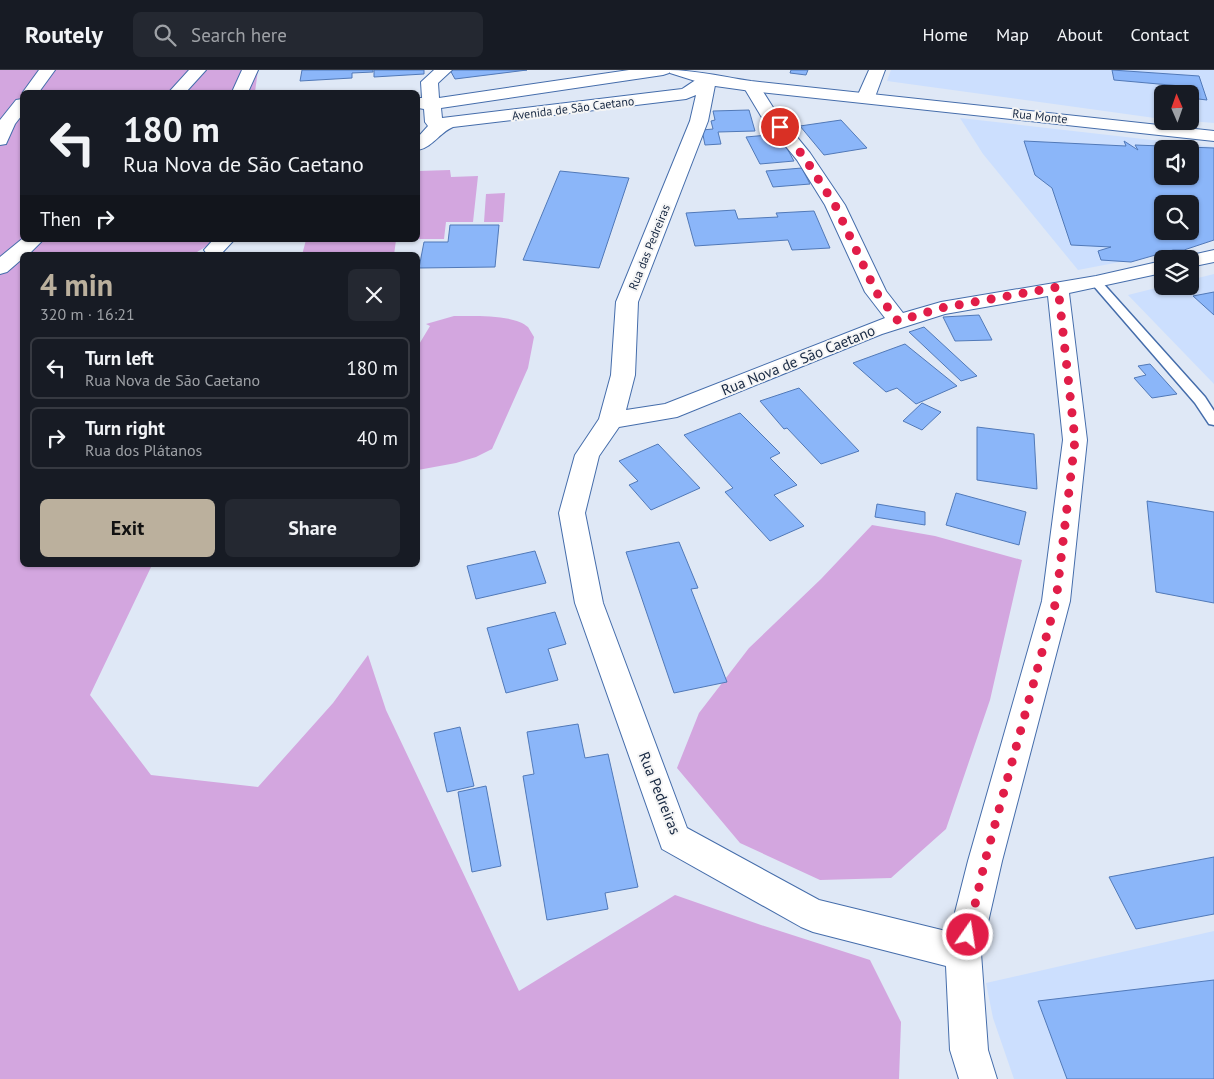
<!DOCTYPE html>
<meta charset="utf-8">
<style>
:root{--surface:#171b24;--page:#242831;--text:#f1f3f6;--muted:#9ea1a6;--line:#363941;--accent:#bbb09d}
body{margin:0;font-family:"PT Sans",sans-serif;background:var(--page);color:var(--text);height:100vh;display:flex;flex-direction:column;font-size:19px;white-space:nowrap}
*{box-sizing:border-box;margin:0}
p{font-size:16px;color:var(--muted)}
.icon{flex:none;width:28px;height:28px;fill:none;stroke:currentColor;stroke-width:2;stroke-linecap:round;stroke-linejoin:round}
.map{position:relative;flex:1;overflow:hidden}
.panel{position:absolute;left:20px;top:182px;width:400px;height:315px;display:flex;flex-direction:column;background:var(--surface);border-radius:8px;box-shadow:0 1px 4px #0004}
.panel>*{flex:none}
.hud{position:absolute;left:20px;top:20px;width:400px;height:152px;border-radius:8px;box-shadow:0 1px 4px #0004;background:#171b24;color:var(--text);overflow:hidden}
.needle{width:32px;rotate:358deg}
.buttons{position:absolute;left:1154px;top:15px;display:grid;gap:10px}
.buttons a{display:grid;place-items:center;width:45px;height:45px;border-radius:8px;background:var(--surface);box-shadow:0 1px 4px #0004;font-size:25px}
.pin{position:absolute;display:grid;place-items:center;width:42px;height:42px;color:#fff;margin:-21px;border:2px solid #fff;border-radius:50%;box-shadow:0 1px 5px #0007}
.me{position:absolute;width:55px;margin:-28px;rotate:13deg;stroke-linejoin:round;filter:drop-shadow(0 0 4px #0008)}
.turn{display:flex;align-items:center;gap:18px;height:105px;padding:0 20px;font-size:22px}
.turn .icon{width:65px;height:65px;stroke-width:2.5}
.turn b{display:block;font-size:35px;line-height:42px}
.then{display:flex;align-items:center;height:48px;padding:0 20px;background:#0003;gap:10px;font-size:19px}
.round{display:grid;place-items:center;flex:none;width:52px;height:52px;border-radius:8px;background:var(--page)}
.overview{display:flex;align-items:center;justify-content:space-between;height:85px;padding:0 20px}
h1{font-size:30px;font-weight:700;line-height:38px;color:var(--accent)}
.cta{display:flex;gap:10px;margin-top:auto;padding:10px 20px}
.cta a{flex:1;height:58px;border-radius:8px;background:var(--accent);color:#111;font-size:20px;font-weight:700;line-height:58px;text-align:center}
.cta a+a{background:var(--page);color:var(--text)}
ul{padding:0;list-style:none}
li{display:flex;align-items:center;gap:15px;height:62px;margin:0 10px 8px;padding:0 10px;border:2px solid var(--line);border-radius:8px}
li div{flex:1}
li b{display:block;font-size:19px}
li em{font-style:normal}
header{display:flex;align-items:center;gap:30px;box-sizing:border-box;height:70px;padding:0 25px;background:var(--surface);border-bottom:1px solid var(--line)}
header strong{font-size:24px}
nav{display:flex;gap:28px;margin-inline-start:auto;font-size:18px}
.search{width:350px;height:45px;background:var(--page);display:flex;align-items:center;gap:12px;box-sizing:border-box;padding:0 18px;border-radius:8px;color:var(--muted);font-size:19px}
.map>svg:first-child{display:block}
.built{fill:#ccdffe;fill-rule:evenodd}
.green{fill:#d3a6df}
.building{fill:#8bb6f9;stroke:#5179b8;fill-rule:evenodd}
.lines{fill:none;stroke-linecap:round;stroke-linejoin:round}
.lane-casing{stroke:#456dab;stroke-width:3}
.street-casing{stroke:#456dab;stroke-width:2}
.secondary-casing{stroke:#456dab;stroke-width:2}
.lane{fill:#fff;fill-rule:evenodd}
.street{fill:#fff;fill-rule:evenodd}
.secondary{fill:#fff;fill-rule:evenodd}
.route{stroke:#e11d48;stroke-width:9;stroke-dasharray:0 16.2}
.labels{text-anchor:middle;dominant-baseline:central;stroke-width:4;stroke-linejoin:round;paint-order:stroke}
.far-street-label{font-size:12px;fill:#162741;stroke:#f5f5f5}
.street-label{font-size:15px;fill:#162741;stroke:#f5f5f5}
</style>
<header>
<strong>Routely</strong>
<div class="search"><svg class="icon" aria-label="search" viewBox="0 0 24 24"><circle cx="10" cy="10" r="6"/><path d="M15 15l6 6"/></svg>Search here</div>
<nav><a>Home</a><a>Map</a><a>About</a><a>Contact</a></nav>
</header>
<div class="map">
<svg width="1214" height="1009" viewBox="0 0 1214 1009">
<rect width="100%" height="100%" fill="#dfe8f6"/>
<path class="built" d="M891 0H1214V53L1190 51V24H1162V49L887 11Z
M960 48 1214 77V168L1172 182 1078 200 983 84ZM1162 79H1190V106H1162ZM1162 134H1190V161H1162Z
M1214 204V314L1128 225 1164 216H1190V210Z
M1214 861V1009H1014L993 948 986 913Z"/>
<path class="green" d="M0 0H258L255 22H22V170H217L192 185H22V495H152L90 625 151 705 258 717 333 633 368 585 386 640 519 921 675 825 761 855 870 890 901 952 899 1009H0Z
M450 100 451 107 478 106 473 152H446L444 169H418V101Z
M505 123 503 152H484L486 124Z
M306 170H396L394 185H302Z
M454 246C472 246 514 244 528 257 530 260 532 264 534 267L528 298 492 379 476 387 456 393 418 400V276L430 256 426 254Z
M872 455 935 466 1022 490 990 630 946 759 891 808 820 810 740 773 677 698 699 643 749 578 821 509Z"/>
<path class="building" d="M302 0H373V2L352 3V8L300 11Z
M374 0H424V4L374 7Z
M450 0H527L455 9Z
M791 0H808L806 5 790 3Z
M1112 0 1199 6 1207 30 1190 28V24H1183L1181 16 1114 10Z
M749 40 755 61 718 62 721 74 705 75 702 60 713 59 711 51 715 50 713 41Z
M841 50 867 78 824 85 800 56Z
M779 64 794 91 760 94 746 67Z
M1024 71 1126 76 1124 71 1138 80 1135 75 1214 78V170L1184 180H1173L1131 192 1101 190 1098 181 1111 177 1071 175 1052 118 1035 105ZM1162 79H1190V106H1162ZM1162 134H1190V161H1162Z
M802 98 810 114 773 117 766 101Z
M560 101 629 108 599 198 523 190Z
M735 140 738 149 778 147 776 143 814 141 830 178 792 180 788 170 695 176 686 143Z
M450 155H499L495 197 419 198 424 172H448Z
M1214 222V245L1193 226Z
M979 245 992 270 955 271 943 247Z
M924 257 977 306 961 311 909 262Z
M905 274 957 316 916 334 897 318 886 322 853 293Z
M1150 294 1177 324 1152 328 1134 308 1146 305 1138 296Z
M799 318 859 381 821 394 787 358 784 359 760 331Z
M922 333 941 342 922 360 903 351Z
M740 343 780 383 770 388 797 415 774 425 804 456 770 471 725 422 733 418 684 365Z
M977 357 1034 364 1037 419 977 410Z
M658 374 700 418 651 440 629 415 638 411 619 391Z
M956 423 1026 442 1019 475 946 455Z
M1147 431 1214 442V533L1156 522Z
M877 434 925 442V455L875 447Z
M679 472 698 518 691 519 727 612 674 623 626 482Z
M535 481 546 513 476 529 467 496Z
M555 542 566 574 548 579 558 610 506 623 487 558Z
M578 654 585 688 608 684 638 817 605 823 608 839 547 850 523 706 534 704 527 662Z
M460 657 474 716 447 722 434 663Z
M486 716 501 796 472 802 458 722Z
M1214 787V844L1136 859 1109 807Z
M1214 910V1009H1067L1038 931Z"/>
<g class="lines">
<g class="lane-casing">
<path id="lane" d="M1096 209 1100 210 1205 327 1214 341V355L1209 354 1195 333 1092 214 1090 212 1092 210Z"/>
</g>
<g class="street-casing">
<path id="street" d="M39 0H55L39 22H23Z
M189 0H206L186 22H169Z
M242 0H258L248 22H232Z
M434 0H452L438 13 439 28 629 0H671L669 3 663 5 441 38 442 48 682 19C692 13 702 3 714 6L716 10 708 51 638 232 635 305 626 340 665 334 885 248 865 222 825 135 797 90 761 46 743 16 745 12H757L774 39 810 83 845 135 886 221 903 243 941 232 1096 206 1162 191V203L1069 223 1087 370 1070 531 1002 791 981 883 988 980 997 1009H959L950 980 946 896 813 862 801 857 662 779 575 533 559 443 575 385 599 349 611 305 616 232 690 51 696 25 686 29 453 57C439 63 433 77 418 80V67L428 56 425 52 424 39 418 38V28H422L421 12ZM1048 226 1063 370 1042 531 968 791 950 862 819 830 687 758 603 533 585 443 599 386 619 357 677 347 882 264 945 244Z
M869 0H885L875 27 872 31H860L857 27Z
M22 29V45L15 54 6 74 0 75V50L16 30Z
M22 169 43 170 28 185H22V189L7 202 0 204V187Z
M213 170H234L221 184H207L204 180Z
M1214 180V192L1190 197V189H1181L1183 187Z"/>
</g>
<g class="secondary-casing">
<path id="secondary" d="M668 0C696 0 723 7 751 11L1214 61V71L751 21 708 15 670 3Z"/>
</g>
<use href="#lane" class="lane"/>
<use href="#street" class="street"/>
<use href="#secondary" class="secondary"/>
</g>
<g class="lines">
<path class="route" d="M780 57 804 87 835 135 876 222 898 251 941 238 1058 217 1075 370 1056 531 985 791 968 865"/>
</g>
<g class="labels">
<g class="far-street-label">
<text transform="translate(573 38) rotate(-7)">Avenida de São Caetano</text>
<text transform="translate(1040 46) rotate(6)">Rua Monte</text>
<text transform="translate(649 177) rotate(-68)">Rua das Pedreiras</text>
</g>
<g class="street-label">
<text transform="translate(798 290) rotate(-22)">Rua Nova de São Caetano</text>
<text transform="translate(660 723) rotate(68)">Rua Pedreiras</text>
</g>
</g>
</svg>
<div class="buttons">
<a><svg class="needle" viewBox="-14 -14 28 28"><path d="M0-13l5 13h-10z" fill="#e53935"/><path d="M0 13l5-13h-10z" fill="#9ea1a6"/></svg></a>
<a><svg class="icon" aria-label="sound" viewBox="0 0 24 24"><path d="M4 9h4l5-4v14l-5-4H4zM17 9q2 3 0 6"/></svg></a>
<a><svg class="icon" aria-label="search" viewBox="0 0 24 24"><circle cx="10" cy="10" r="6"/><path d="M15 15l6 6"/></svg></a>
<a><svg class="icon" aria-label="layers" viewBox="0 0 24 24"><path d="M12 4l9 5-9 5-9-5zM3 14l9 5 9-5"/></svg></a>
</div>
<div class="pin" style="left:780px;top:57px;background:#d93025"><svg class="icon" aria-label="arrive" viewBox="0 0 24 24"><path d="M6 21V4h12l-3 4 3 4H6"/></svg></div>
<svg class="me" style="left:968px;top:865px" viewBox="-20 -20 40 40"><circle r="17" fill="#e11d48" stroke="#fff" stroke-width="3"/><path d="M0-11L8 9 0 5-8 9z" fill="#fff"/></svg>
<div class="hud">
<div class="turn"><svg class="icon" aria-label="left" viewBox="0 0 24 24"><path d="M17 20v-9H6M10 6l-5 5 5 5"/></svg><div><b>180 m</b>Rua Nova de São Caetano</div></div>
<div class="then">Then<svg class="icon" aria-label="right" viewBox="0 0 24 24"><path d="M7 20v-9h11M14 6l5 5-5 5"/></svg></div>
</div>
<section class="panel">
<div class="overview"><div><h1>4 min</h1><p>320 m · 16:21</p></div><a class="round"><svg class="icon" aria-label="close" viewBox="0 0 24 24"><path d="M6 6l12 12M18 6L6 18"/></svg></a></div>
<ul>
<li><svg class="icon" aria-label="left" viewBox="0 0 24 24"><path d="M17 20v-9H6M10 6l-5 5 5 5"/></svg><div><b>Turn left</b><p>Rua Nova de São Caetano</p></div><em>180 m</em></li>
<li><svg class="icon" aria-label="right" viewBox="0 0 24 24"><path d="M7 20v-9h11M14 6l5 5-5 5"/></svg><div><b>Turn right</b><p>Rua dos Plátanos</p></div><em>40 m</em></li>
</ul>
<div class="cta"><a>Exit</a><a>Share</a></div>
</section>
</div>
